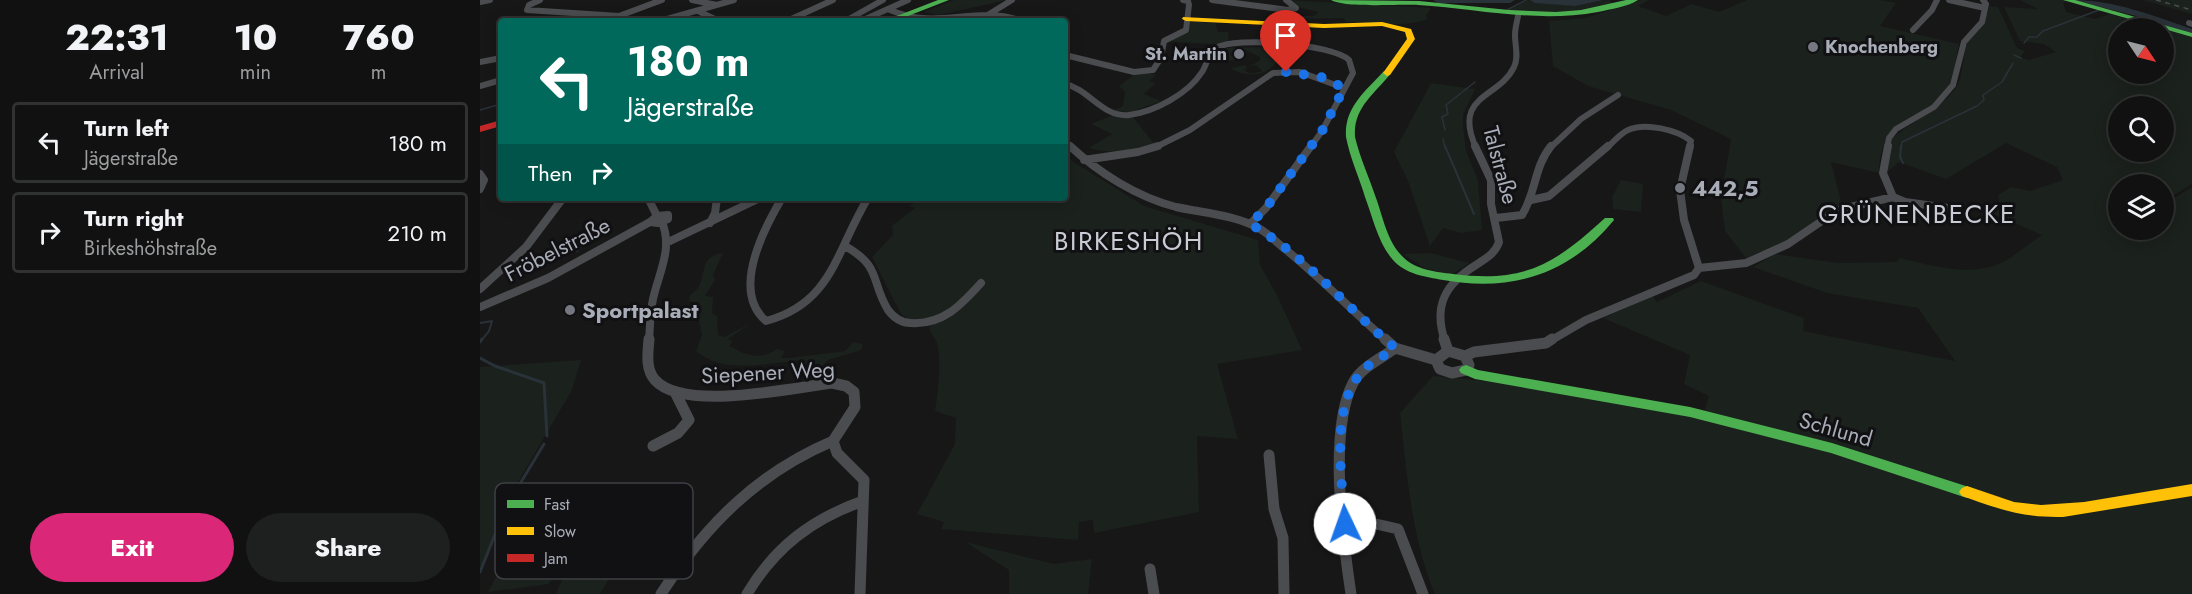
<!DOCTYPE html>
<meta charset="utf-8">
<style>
:root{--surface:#111;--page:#1e1f1f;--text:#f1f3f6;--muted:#9c9d9f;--line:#303131;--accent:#db2777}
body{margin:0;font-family:Jost,sans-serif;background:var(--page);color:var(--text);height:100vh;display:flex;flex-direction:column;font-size:22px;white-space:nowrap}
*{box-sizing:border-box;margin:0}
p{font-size:20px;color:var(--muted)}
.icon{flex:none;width:33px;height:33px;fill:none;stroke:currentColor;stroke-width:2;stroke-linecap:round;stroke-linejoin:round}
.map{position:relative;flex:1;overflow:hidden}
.sheet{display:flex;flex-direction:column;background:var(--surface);width:480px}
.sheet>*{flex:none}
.banner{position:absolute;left:18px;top:18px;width:570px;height:183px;border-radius:6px;box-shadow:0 3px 15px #0003,0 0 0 2px var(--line);background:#00695c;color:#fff;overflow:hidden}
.needle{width:39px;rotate:125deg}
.controls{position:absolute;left:1628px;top:18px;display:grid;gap:12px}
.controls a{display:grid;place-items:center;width:66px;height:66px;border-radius:50%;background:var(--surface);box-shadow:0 3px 15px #0003,0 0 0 2px var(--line);font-size:30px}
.pin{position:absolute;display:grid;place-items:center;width:51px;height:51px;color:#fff;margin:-62px -26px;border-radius:50% 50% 50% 0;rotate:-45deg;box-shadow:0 0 6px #0007}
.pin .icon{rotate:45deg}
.me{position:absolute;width:66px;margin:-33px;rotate:357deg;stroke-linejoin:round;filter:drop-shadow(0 0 4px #0008)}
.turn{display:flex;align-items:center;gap:21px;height:126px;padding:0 30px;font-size:27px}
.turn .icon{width:78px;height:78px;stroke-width:2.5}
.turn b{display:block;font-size:42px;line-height:51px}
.then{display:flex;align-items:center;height:57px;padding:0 30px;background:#0003;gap:12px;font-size:22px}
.eta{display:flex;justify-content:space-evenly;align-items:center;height:102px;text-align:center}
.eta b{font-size:36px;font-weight:800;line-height:42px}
.button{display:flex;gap:12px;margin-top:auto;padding:12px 30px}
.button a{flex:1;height:69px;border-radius:36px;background:var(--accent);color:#fff;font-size:24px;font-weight:800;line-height:69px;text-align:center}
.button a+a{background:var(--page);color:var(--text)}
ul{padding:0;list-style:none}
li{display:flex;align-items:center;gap:18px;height:81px;margin:0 12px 9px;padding:0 18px;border:3px solid var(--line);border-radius:6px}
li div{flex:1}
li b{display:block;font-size:22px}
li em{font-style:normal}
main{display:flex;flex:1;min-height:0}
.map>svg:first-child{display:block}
.green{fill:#1b211c;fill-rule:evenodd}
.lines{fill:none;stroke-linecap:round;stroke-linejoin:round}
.stream-far2{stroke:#2a3239;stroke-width:1.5}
.stream-far1{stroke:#2a3239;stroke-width:2}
.stream{stroke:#2a3239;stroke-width:3}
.river{fill:#2a3239;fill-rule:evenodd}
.street-far2{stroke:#4b4c50;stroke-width:6}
.street-far1{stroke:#4b4c50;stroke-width:8}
.street{stroke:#4b4c50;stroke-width:11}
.fast{fill:#4caf50;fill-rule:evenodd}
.slow{fill:#ffc107;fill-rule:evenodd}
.jam{fill:#c62828;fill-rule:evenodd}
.rail{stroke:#4b4c4f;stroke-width:1.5;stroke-dasharray:5 4.5;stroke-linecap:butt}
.route{stroke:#1a73e8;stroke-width:10;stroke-dasharray:0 18}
.poi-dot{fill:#757880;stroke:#111113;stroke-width:2}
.labels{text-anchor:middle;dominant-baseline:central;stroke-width:6;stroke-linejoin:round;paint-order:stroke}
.far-poi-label{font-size:18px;font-weight:bold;fill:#a8adb8;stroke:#111113;text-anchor:start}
.street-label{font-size:22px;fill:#a8adb8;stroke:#111113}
.poi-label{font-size:22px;font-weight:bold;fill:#a8adb8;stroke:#111113;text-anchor:start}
.quarter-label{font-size:26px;letter-spacing:1.5px;fill:#c9ccd4;stroke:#111113}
.key{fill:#111113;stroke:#3e4045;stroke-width:1.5}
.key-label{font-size:16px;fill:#a8adb8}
</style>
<main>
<section class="sheet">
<div class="eta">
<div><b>22:31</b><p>Arrival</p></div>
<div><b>10</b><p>min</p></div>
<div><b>760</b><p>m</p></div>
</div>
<ul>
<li><svg class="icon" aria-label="left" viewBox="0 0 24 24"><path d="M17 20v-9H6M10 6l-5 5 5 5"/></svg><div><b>Turn left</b><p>Jägerstraße</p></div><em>180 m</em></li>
<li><svg class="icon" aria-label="right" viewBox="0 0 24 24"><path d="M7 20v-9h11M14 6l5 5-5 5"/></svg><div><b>Turn right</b><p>Birkeshöhstraße</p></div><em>210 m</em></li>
</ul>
<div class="button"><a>Exit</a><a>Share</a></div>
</section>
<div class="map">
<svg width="1712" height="594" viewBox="0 0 1712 594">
<rect width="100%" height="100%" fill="#171717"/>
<path class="green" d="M474 0H527L459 15 444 12Z
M806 0 951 8 946 16 948 19C922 28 894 23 866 22L863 18 819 19 820 16H834L839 12 821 8Z
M1046 0 1095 3 1129 0 1136 5C1101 15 1065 14 1028 10Z
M1161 0H1169L1158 6 1186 16 1212 4 1239 12 1267 0H1400L1416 3 1400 26 1479 44C1476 56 1476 75 1470 85 1443 129 1402 106 1399 173L1351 162 1362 206 1305 242 1266 258 1245 231 1241 198 1251 139 1191 110 1108 86 1073 66 1069 21 1105 18Z
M1540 0H1583L1587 1 1583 3 1586 12 1615 19 1630 14 1681 28H1638V74H1683V29L1712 37V184L1683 202V184H1638V230H1683V205L1712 187V488L1578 508 1540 507 1371 451 1237 419 1350 450 1457 487 1542 512 1584 513 1712 493V594H955C931 537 927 474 920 413L953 376 1056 386 1223 415 1229 396 1204 384 1210 355 1123 318 1173 296 1177 302 1221 281 1324 318 1323 331 1475 361 1438 308 1347 293 1273 267 1295 254 1358 263 1417 262 1420 258C1454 266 1494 279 1527 260 1539 252 1550 243 1562 235L1513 214 1521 208 1518 195 1531 187 1550 191 1583 180 1577 167 1526 143 1466 179 1419 162 1406 173 1411 140C1431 120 1461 111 1477 86 1484 74 1482 55 1488 41 1496 24 1504 30 1509 6L1518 7 1537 48 1545 51 1540 57 1549 60 1576 52 1564 44 1540 41 1524 7 1558 9ZM1638 106H1683V152H1638Z
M1663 0H1712V14L1708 13Z
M709 21 735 23 738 32H748L749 44 736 48 730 44 684 41 697 36Z
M787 47 791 50 789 53 798 56 792 60 797 61C786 78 765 77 750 68L766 65 767 69 764 70C769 75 775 73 782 71L776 65 769 67 780 60V57L765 50H753L750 55 758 58 750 61 740 51 747 48Z
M669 73 676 75 669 81 676 83 664 94 681 101 651 112 632 111 643 106 645 92 639 86 655 74Z
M951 83 995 89 983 115V125L986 151 998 180 1002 230 981 233 963 228 950 246 928 181 914 152Z
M631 116H652L675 145C653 153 632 154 609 148L632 134 611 124Z
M585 153 592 161 664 206 778 240 780 265 797 295 822 350 737 364 758 439 717 436 719 512 614 533 613 520 599 522 598 540 461 529 464 522 437 514 475 444 476 418 455 411C458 389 462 365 457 343 455 337 450 334 449 327L454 319 431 320 421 314 392 257 413 235 412 226 435 208 429 206 441 198H585Z
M1141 180 1163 184 1161 212 1133 209 1132 197Z
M243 253 233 275 235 280 225 296 233 297 232 313 237 316 238 335 244 337 271 323 248 339 253 341 249 346C267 355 279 361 297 349L305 351 301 358H310L365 351 373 342 383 344 381 350 348 360 341 368 343 379 325 378 316 366H323L326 360C291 361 248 377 216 351L222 335 216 305 209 300 210 295C231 283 214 256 243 253Z
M951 253 989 263 971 275 944 268 923 254Z
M101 360 92 390 38 482 0 569V367Z
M105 520 69 584 8 592 39 533Z
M110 528 155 535 120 594H76C85 571 96 549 110 528Z
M485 542 574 564 612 559 608 594H529V570Z"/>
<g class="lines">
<path class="stream-far2" d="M1025 11 1046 0
M1544 43 1549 37H1557L1563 31 1619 10
M1534 55 1541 58
M0 110 21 104
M965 130 962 117 968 114 966 105 995 82
M963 139 965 148
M1421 148 1422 142 1497 106 1504 100 1503 95 1522 82 1533 63"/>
<path class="stream-far1" d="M965 146 994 214
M1421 146 1420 157 1423 163
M97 251 116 228
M0 323 12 321 9 331 1 341"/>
<path class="stream" d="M0 342 2 339
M0 358 15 366 64 383 67 436
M0 572 26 507 64 444"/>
<path class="river" d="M953 0H1035L1030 3H958Z
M1050 0H1123L1095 6 1055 3Z
M1593 0C1634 0 1674 16 1712 29V35L1656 16Z"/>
<path class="street-far2" d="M60 0 49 5 47 10 139 16 182 0
M212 0 237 5
M732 0 808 10 816 8 806 0
M1469 0 1505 8
M0 2 10 0
M410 10C458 31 496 4 542 21
M220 12 239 21
M369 19 403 0
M180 21 254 0
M307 21 353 0
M381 21 428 0
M498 21 532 0
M1709 23 1712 24
M1433 30 1452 10 1457 0
M585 55 654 72 673 70 681 58 684 41 706 30 709 5 708 1 703 0
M0 62 21 58
M585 84C609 89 623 118 649 115 674 112 708 94 722 72 727 65 728 53 736 48 756 36 852 44 869 60L873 73 842 131 830 148
M0 86 21 80
M585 142 591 148
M674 148 710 130 793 73 820 72 864 88
M996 148C972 94 1019 99 1034 67 1039 57 1035 46 1035 35 1035 28 1037 22 1038 16
M1070 148 1101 119 1138 95
M1127 148C1133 142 1141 133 1148 130 1165 122 1198 130 1211 141L1209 148
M1407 148 1409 138 1416 129 1454 107 1473 85 1484 42 1502 22 1506 4 1503 0"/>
<path class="street-far1" d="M590 146C619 173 657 197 696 207 723 213 756 215 780 229 789 234 797 243 805 249 841 278 872 311 907 341
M1210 146 1200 190 1204 220 1219 268
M604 160 658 152 678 146
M0 174 4 180 0 189
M1413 197 1425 202 1468 208
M168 198 177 216
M302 198C283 230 251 291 286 321 353 303 356 250 388 198
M1051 200 1069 196 1128 146
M188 215V219L178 223 170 222 177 216Z
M1016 218 1042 215C1056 193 1054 167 1071 146
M230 223 235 213 237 198
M770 224 786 208 831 146
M186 243 280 198
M365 246C402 267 390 280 408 310 414 318 421 323 431 323 463 325 481 305 501 283
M1219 268 1266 263 1308 244 1358 210 1413 197 1403 173 1408 146
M0 289 46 247 83 198
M0 307 68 278 170 222
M169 341C170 327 170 313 173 299 179 272 193 249 182 222
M965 341C953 306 965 284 996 265 1006 258 1015 254 1019 242L1011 204V180L995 146
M1070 341 1106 320 1214 275 1219 268"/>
<path class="street" d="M169 339C168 352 165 369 175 380 204 412 312 388 352 383L366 386 374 392 375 407 353 441 357 453 384 480 380 594
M905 339 915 348 956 360
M964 339 968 351
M968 351 985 356 989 365 986 370 972 373 960 369 956 360Z
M985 356 994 352 1066 343 1072 339
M173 446 198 433 209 420 195 392
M789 455 794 509 803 538 804 594
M865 524H896L918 529 943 594
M670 569 674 594
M181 594C225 526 277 473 353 441
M267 594C295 547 332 519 383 501
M871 594C863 541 848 431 873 383 881 367 901 359 915 348"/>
<path class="fast" d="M458 0H469L415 21H404Z
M851 0 939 1 1029 10 1076 12 1101 10 1146 0H1158C1147 7 1131 9 1118 12 1057 23 999 9 938 5 920 4 864 8 851 0Z
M1583 0H1595L1712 33V37Z
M904 71 911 73C895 94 873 107 875 137 880 158 889 177 896 198 903 217 907 241 922 256 935 270 956 272 973 274 1044 283 1074 265 1125 218H1133L1134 220C1089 275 1031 292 963 280 946 277 925 274 913 260 898 243 893 218 885 197 879 177 870 158 866 137 864 107 886 91 904 71Z
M986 365 998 370 1210 407 1352 443 1492 488 1495 492 1492 496 1487 498 1351 453 1210 417 995 379 981 373 979 370 981 367Z"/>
<path class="slow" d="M703 17 844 24 902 22 931 29 935 39 910 75 907 76 903 73 927 39 925 32 902 26 844 28 706 21 702 19Z
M1712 484V496L1583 517C1542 518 1519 509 1482 496L1479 492 1482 488 1487 486 1534 502 1561 505 1604 502Z"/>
<path class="jam" d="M21 120V126L0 132V126Z"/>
<path class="rail" d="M1676 0 1712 10"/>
</g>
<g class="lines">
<path class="route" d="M806 72 841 77 864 88 842 131 786 208 770 224C825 255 867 308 915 348 906 356 893 360 885 369 849 401 862 480 865 524"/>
</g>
<g class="poi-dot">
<circle cx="1333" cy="47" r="6"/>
<circle cx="759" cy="54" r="6"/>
<circle cx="1200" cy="188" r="6"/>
<circle cx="90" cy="310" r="6"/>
</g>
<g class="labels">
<g class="far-poi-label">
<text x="1345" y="47">Knochenberg</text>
<text x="747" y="54" text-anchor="end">St. Martin</text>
</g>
<g class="street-label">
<text transform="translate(1021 165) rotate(75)">Talstraße</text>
<text transform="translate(77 249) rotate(-27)">Fröbelstraße</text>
<text transform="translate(288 372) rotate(-3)">Siepener Weg</text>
<text transform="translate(1356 429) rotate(16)">Schlund</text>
</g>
<g class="poi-label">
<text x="1212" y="188">442,5</text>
<text x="102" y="310">Sportpalast</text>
</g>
<g class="quarter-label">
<text x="1437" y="214">GRÜNENBECKE</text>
<text x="649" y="241">BIRKESHÖH</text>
</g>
</g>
<rect x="15" y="483" width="198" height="96" rx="9" class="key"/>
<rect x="27" y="500" width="27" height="8" fill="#4caf50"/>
<rect x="27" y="527" width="27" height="8" fill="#ffc107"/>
<rect x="27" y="554" width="27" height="8" fill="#c62828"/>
<g class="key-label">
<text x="64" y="510">Fast</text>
<text x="64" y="537">Slow</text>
<text x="64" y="564">Jam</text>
</g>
</svg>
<div class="controls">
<a><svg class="needle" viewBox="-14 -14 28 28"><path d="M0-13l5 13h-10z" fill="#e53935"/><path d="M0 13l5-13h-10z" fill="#9c9d9f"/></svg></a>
<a><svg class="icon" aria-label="search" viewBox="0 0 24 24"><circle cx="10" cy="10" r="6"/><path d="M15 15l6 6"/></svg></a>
<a><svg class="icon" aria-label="layers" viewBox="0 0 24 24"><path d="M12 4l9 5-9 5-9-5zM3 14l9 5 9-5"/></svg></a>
</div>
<div class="pin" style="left:806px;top:72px;background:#d93025"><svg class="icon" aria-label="arrive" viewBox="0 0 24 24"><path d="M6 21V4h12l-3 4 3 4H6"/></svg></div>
<svg class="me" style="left:865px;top:524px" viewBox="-20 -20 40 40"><circle r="19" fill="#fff"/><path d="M0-13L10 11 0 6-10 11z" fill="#1a73e8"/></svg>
<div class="banner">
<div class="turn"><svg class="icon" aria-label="left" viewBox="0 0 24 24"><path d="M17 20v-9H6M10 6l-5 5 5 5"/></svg><div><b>180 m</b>Jägerstraße</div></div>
<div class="then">Then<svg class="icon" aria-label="right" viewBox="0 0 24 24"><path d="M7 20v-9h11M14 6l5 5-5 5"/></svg></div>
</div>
</div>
</main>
